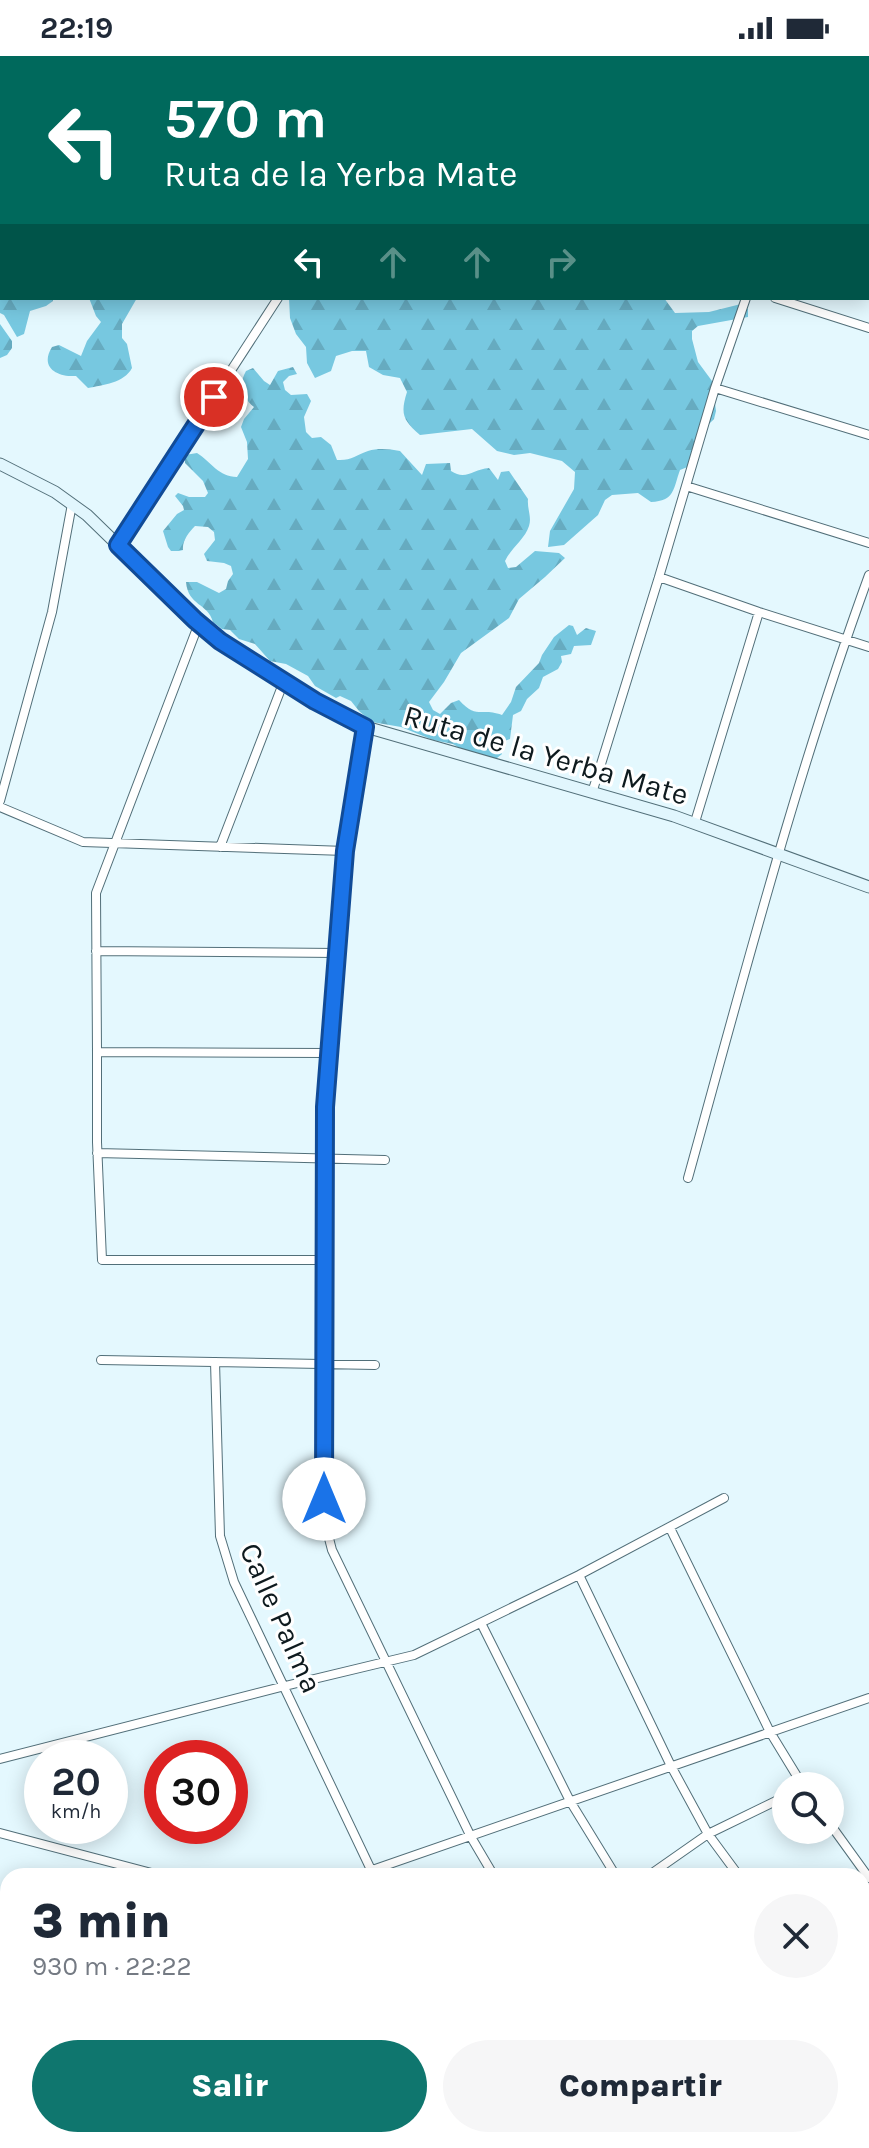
<!DOCTYPE html>
<html lang="es">
<meta charset="utf-8">
<style>
:root{--surface:#fff;--page:#f6f6f7;--text:#1f2937;--muted:#747a83;--accent:#0f766e}
body{margin:0;font-family:Karla,sans-serif;background:var(--page);color:var(--text);height:100vh;display:flex;flex-direction:column;font-size:30px;white-space:nowrap}
*{box-sizing:border-box;margin:0}
p{font-size:26px;color:var(--muted)}
.icon{flex:none;width:44px;height:44px;fill:none;stroke:currentColor;stroke-width:2;stroke-linecap:round;stroke-linejoin:round}
.map{position:relative;flex:1;overflow:hidden}
.details{position:absolute;left:0px;top:1812px;width:870px;height:280px;display:flex;flex-direction:column;background:var(--surface);border-radius:24px 24px 0 0;box-shadow:0 4px 20px #0003}
.details>*{flex:none}
.top-card{position:absolute;left:0px;top:0px;width:870px;height:244px;box-shadow:0 4px 20px #0003;background:#00695c;color:#fff;overflow:hidden}
.buttons{position:absolute;left:772px;top:1716px;display:grid;gap:16px}
.buttons a{display:grid;place-items:center;width:72px;height:72px;border-radius:50%;background:var(--surface);box-shadow:0 4px 20px #0003;font-size:40px}
.speed{position:absolute;left:24px;top:1684px;display:flex;gap:16px;font-size:40px;font-weight:700;text-align:center}
.speed>*{display:grid;place-content:center;width:104px;height:104px;border-radius:50%;background:var(--surface);box-shadow:0 4px 20px #0003;line-height:1}
.speed small{font-size:20px;font-weight:400}
.speed .limit{border:12px solid #d22;background:#fff;color:#111}
.pin{position:absolute;display:grid;place-items:center;width:68px;height:68px;color:#fff;margin:-34px;border:4px solid #fff;border-radius:50%;box-shadow:0 2px 8px #0007}
.me{position:absolute;width:88px;margin:-44px;rotate:0deg;stroke-linejoin:round;filter:drop-shadow(0 0 6px #0008)}
.turn{display:flex;align-items:center;gap:28px;height:168px;padding:0 32px;font-size:36px}
.turn .icon{width:104px;height:104px;stroke-width:2.5}
.turn b{display:block;font-size:56px;line-height:68px}
.lanes{display:flex;align-items:center;height:76px;padding:0 32px;background:#0003;justify-content:center;gap:40px;direction:ltr}
.lanes .off{opacity:.35}
.round{display:grid;place-items:center;flex:none;width:84px;height:84px;border-radius:42px;background:var(--page)}
.summary{display:flex;align-items:center;justify-content:space-between;height:136px;padding:0 32px}
h1{font-size:48px;font-weight:800;line-height:60px}
.primary-button{display:flex;gap:16px;margin-top:auto;padding:16px 32px}
.primary-button a{flex:1;height:92px;border-radius:48px;background:var(--accent);color:#fff;font-size:32px;font-weight:800;line-height:92px;text-align:center}
.primary-button a+a{background:var(--page);color:var(--text)}
.status{display:flex;justify-content:space-between;align-items:center;height:56px;padding:0 40px;background:var(--surface);direction:ltr}
.status svg{height:22px;fill:currentColor}
.map>svg:first-child{display:block}
.forest{fill:url(#forest-firs)}
.lines{fill:none;stroke-linecap:round;stroke-linejoin:round}
.street-casing{stroke:#526f79;stroke-width:10}
.secondary-casing{stroke:#526f79;stroke-width:13}
.street{stroke:#fff;stroke-width:8}
.secondary{stroke:#e1f6fd;stroke-width:11}
.route-casing{stroke:#114b97;stroke-width:20}
.route{stroke:#1a73e8;stroke-width:14}
.labels{text-anchor:middle;dominant-baseline:central;stroke-width:6;stroke-linejoin:round;paint-order:stroke}
.street-label{font-size:30px;fill:#0e1a1e;stroke:#fff}
</style>
<div class="status"><b>22:19</b><svg viewBox="0 0 49 12"><path d="M0 12V9h3v3zM5 12V6h3v6zM10 12V3h3v9zM15 12V0h3v12zM26 1h20v11H26zM47 4h2v5h-2z"/></svg></div>
<div class="map">
<svg width="869" height="2092" viewBox="0 0 869 2092">
<defs>
<pattern id="forest-firs" width="22" height="20" patternUnits="userSpaceOnUse" patternTransform="scale(2)"><rect width="22" height="20" fill="#77c8e0"/><path d="M5 1l3.5 6h-7zM16 11l3.5 6h-7z" fill="#66abc0"/></pattern>
</defs>
<rect width="100%" height="100%" fill="#e4f8fe"/>
<path class="forest" d="M193 0H358L356 2H192Z
M539 0H794L793 2H537Z
M2 178V242H53V245L46 250 30 255 24 278 17 281 4 259 0 257V180Z
M89 242H137L122 268V282L127 288 132 312C124 327 103 329 88 332L76 320C58 321 39 312 52 291L59 289 81 300 87 285 101 266 96 260Z
M289 242H664L675 257 709 256 741 248 748 253V261L698 270 692 275V283L698 306 712 325 716 355 714 363 702 375 695 408 680 414C673 433 675 445 651 446L638 437 612 439 605 444 598 459 564 489 548 491 550 475 574 433 575 416 562 405 530 397 514 399 497 395 472 373 420 379C403 364 400 358 407 336L400 322 383 319 369 311 366 295H352L336 300 331 315 315 322 307 307 306 291 296 278 290 262Z
M0 268 12 285V292L7 299 0 302Z
M293 311 297 318 289 320 283 326 285 334 291 339 307 338 311 345 304 361 306 376 312 382 321 381 331 389 337 404C351 405 356 399 368 395 378 392 389 393 400 395L422 419 426 408 450 407 451 415C466 425 473 413 489 412L498 424 501 416 509 415 528 443C527 453 532 461 529 470 525 483 511 492 505 505L508 512 516 511 535 495 559 497 565 502 545 521 519 543 509 562 461 597 444 626 429 646 433 654 440 658 451 647 459 644C477 664 481 651 502 659L511 646 516 631 539 607 542 599 554 581 569 569 573 570 577 579 586 572 596 575 591 589 574 590 571 598 561 600 562 606 558 613 543 621 539 632 527 643 521 655 513 659 510 683 496 688 502 698 492 706 481 704 477 697 464 695 453 688 433 684 401 671 372 666 359 655 351 645 340 640 336 642 315 630 308 620 286 608 270 605 255 588 239 583 230 574 222 573 213 566C208 547 188 550 186 526H197L219 537 226 533 228 525 233 518 231 510 224 507 207 505 204 498 215 484 214 476 208 471 195 470C189 476 182 485 183 494L179 495H171L168 491 163 475 177 458 184 454 183 450 175 440 178 437 189 441H205L208 437 203 425 185 407V399L197 397C211 406 219 421 237 421L248 403 247 386 241 371 244 363 254 351C242 341 238 329 246 315L253 312 264 325 270 329 278 315Z"/>
<g class="lines">
<g class="street-casing">
<path id="street" d="M805 0V2
M775 242 869 272
M715 332 869 379
M686 430 869 487
M118 489 278 242
M659 521 759 556 869 591
M365 671 345 795 325 1051 324 1443 325 1467 332 1494 471 1781 494 1820
M592 737 659 521 715 332 746 242
M0 745 52 556 72 448
M0 751 83 786 345 795
M695 766 759 556
M220 791 284 625
M96 895 337 897
M97 996 96 837 199 567
M97 1097 385 1104
M688 1122C744 920 797 716 869 519
M323 1204H102L97 1086V996L329 997
M101 1304 375 1309
M215 1306 220 1480 234 1526 374 1820
M670 1472 770 1676 803 1730
M579 1519 671 1710 708 1778 786 1740
M481 1567 570 1745 616 1820
M0 1703 285 1630 414 1599 579 1519 724 1442
M830 1768 869 1822
M0 1777 163 1820
M355 1820 869 1642
M648 1820 708 1778 739 1820
M0 1857 5 1878
M862 1916 869 1911
M862 1987 869 1996
M0 2067 8 2062
M295 2084 301 2092
M428 2084 434 2092
M807 2084 813 2092
M268 2092 280 2084
M501 2092 511 2084"/>
</g>
<g class="secondary-casing">
<path id="secondary" d="M0 408 55 436 87 459 195 564 220 585 315 645 359 669 674 760 869 831"/>
</g>
<use href="#street" class="street"/>
<use href="#secondary" class="secondary"/>
</g>
<g class="lines">
<g class="route-casing">
<path id="route" d="M214 341 118 489 195 564 220 585 315 645 365 671 345 795 325 1051 324 1443"/>
</g>
<use href="#route" class="route"/>
</g>
<g class="labels">
<g class="street-label">
<text transform="translate(546 699) rotate(16)">Ruta de la Yerba Mate</text>
<text transform="translate(281 1562) rotate(66)">Calle Palma</text>
</g>
</g>
</svg>
<div class="buttons">
<a><svg class="icon" aria-label="search" viewBox="0 0 24 24"><circle cx="10" cy="10" r="6"/><path d="M15 15l6 6"/></svg></a>
</div>
<div class="speed"><div>20<small>km/h</small></div><div class="limit">30</div></div>
<div class="pin" style="left:214px;top:341px;background:#d93025"><svg class="icon" aria-label="arrive" viewBox="0 0 24 24"><path d="M6 21V4h12l-3 4 3 4H6"/></svg></div>
<svg class="me" style="left:324px;top:1443px" viewBox="-20 -20 40 40"><circle r="19" fill="#fff"/><path d="M0-13L10 11 0 6-10 11z" fill="#1a73e8"/></svg>
<div class="top-card">
<div class="turn"><svg class="icon" aria-label="left" viewBox="0 0 24 24"><path d="M17 20v-9H6M10 6l-5 5 5 5"/></svg><div><b>570 m</b>Ruta de la Yerba Mate</div></div>
<div class="lanes"><svg class="icon" aria-label="left" viewBox="0 0 24 24"><path d="M17 20v-9H6M10 6l-5 5 5 5"/></svg><svg class="icon off" aria-label="ahead" viewBox="0 0 24 24"><path d="M12 20V5M6 11l6-6 6 6"/></svg><svg class="icon off" aria-label="ahead" viewBox="0 0 24 24"><path d="M12 20V5M6 11l6-6 6 6"/></svg><svg class="icon off" aria-label="right" viewBox="0 0 24 24"><path d="M7 20v-9h11M14 6l5 5-5 5"/></svg></div>
</div>
<section class="details">
<div class="summary"><div><h1>3 min</h1><p>930 m · 22:22</p></div><a class="round"><svg class="icon" aria-label="close" viewBox="0 0 24 24"><path d="M6 6l12 12M18 6L6 18"/></svg></a></div>
<div class="primary-button"><a>Salir</a><a>Compartir</a></div>
</section>
</div>
